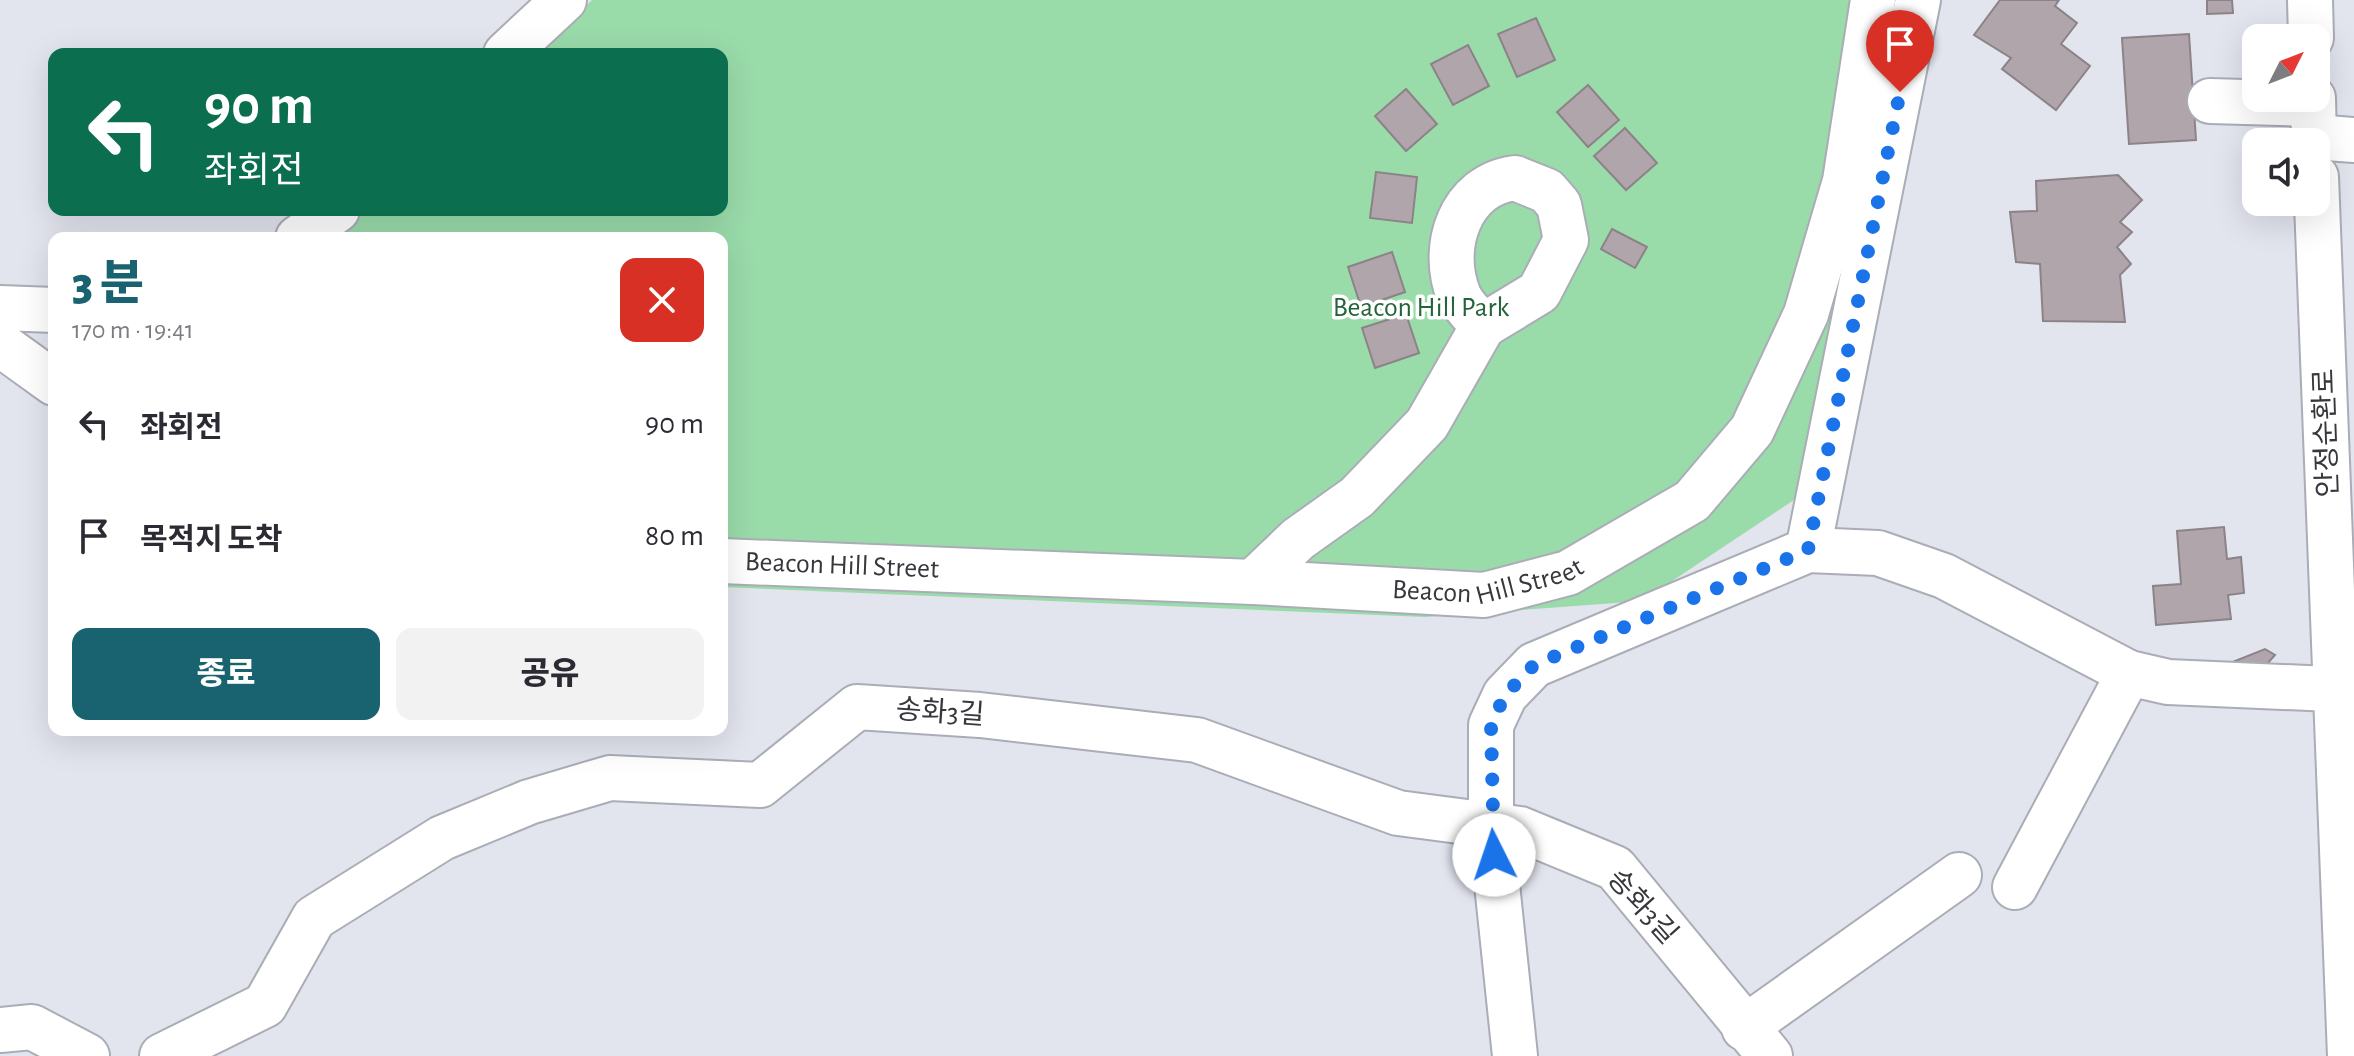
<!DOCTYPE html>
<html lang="ko">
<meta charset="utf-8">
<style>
:root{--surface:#fff;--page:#f2f2f3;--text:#2b2b33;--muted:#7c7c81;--accent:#196370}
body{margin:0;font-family:"Alegreya Sans","Noto Sans KR",sans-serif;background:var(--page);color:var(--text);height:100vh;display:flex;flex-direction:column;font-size:30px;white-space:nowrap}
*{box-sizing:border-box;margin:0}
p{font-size:26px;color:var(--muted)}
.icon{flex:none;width:44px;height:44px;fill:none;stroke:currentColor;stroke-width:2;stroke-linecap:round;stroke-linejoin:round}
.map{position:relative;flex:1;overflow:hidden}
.panel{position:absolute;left:48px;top:232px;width:680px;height:504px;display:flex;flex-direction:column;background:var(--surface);border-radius:16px;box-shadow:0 8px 32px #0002}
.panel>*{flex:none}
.hud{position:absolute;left:48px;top:48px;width:680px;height:168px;border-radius:16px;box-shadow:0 8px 32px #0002;background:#0b6e4f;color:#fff;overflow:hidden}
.needle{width:52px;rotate:48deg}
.controls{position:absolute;left:2242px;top:24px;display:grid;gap:16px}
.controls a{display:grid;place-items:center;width:88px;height:88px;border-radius:16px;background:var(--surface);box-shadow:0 8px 32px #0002;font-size:40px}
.pin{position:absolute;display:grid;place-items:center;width:68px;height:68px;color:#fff;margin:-82px -34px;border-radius:50% 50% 50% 0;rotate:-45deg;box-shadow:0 0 8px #0007}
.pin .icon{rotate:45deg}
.me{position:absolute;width:88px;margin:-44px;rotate:356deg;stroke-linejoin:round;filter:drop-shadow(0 0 6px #0008)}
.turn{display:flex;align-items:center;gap:28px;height:168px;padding:0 24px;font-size:36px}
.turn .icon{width:104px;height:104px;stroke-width:2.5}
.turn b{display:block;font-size:56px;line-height:68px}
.round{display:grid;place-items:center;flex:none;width:84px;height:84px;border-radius:16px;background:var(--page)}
.headline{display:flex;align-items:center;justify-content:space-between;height:136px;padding:0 24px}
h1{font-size:48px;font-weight:800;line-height:60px;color:var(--accent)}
.cta{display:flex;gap:16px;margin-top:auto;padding:16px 24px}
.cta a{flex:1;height:92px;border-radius:16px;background:var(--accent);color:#fff;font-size:32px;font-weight:800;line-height:92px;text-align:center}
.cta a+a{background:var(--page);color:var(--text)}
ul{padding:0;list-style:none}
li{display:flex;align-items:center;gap:24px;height:112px;padding:0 24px}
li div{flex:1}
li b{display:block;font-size:30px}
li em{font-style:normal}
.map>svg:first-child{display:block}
.green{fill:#9adbaa}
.building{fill:#afa5ab;stroke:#8c8388;stroke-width:2}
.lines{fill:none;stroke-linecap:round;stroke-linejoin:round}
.minor-casing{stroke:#aaadb6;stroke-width:48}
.major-casing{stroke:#aaadb6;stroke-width:48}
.minor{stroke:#fff;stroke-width:44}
.major{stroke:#fff;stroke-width:44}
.route{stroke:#1a73e8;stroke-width:14;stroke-dasharray:0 25.2}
.labels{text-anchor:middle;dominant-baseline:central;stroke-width:7;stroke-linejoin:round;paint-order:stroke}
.park-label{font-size:28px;fill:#23643a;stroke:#fff}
.street-label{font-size:28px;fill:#37383c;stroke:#fff}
</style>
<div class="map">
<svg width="2354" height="1056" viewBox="0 0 2354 1056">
<rect width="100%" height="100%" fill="#e2e4ee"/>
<path class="green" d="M592 0H1898L1809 490 1642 601 1425 617 722 587V238H332L368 210H722V54H536Z"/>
<path class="building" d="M2000 0H2059L2055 6 2077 23 2061 44 2090 66 2056 110 2002 69 2011 58 1974 35Z
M2207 0H2232L2233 13 2207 14Z
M1536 18 1555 60 1517 77 1498 34Z
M2189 34 2196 140 2129 144 2122 38Z
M1468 45 1489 86 1453 105 1431 64Z
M1588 85 1619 120 1588 147 1557 112Z
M1406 89 1437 124 1406 151 1375 116Z
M1625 128 1657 163 1626 190 1594 156Z
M1376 172 1417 177 1412 223 1370 218Z
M2118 175 2142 200 2120 222 2132 232 2117 247 2131 264 2120 275 2125 322 2043 321 2040 264 2016 262 2010 212 2037 211 2036 181Z
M1612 229 1647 247 1635 268 1601 249Z
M1392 252 1405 292 1361 307 1348 267Z
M1406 314 1419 353 1375 368 1362 328Z
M2224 527 2227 559 2241 557 2244 593 2228 595 2231 619 2156 625 2153 586 2181 584 2177 531Z
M2265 649 2275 655 2261 671 2230 663Z"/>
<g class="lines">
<g class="minor-casing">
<g id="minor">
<path d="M506 54 564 0"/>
<path d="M2210 101 2313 104"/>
<path d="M2314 137 2354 140"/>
<path d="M1515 178 1547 191 1559 205 1566 240 1539 292 1483 326C1475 317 1464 307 1459 296 1439 247 1460 185 1515 178Z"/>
<path d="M298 238 337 210"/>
<path d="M0 308 54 310"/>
<path d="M0 344 54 383"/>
<path d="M1808 550 1918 0"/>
<path id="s1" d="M722 561 1253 582 1484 595 1568 573 1692 501 1752 430 1806 314 1845 181 1873 0"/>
<path d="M1253 582 1298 539 1357 497 1427 424 1483 326"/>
<path d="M2015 887 2129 673 2168 682 2354 690"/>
<path d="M1744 1028 1959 875"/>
<path d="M0 1030 32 1027 87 1056"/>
<path d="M162 1056 265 1005 314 918 442 838 529 802 610 778 760 785 857 707 980 715 1197 740 1398 813 1520 829 1615 868 1770 1056"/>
<path d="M1515 1056 1491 827V725L1505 695 1534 665 1808 550 1878 553 1944 576 2129 673"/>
</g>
</g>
<g class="major-casing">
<path id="major" d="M2310 0 2311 38
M2313 98 2314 142
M2316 177 2350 1056"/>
</g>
<use href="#minor" class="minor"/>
<use href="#major" class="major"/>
</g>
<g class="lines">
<path class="route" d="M1494 855 1491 725 1505 695 1534 665 1808 550 1900 92"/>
</g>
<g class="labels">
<g class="park-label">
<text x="1421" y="308">Beacon Hill Park</text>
</g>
<g class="street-label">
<text transform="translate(2327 433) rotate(-92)">안정순환로</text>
<text stroke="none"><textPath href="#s1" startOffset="120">Beacon Hill Street</textPath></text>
<text stroke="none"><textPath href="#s1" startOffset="768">Beacon Hill Street</textPath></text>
<text transform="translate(940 713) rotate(4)">송화3길</text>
<text transform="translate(1642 907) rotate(48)">송화3길</text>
</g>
</g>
</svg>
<div class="controls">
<a><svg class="needle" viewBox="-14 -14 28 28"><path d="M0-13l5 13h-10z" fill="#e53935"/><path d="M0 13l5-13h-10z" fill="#7c7c81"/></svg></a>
<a><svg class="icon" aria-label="sound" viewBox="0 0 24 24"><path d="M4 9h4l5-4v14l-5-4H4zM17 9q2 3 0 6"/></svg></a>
</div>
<div class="pin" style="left:1900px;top:92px;background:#d93025"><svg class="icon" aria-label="arrive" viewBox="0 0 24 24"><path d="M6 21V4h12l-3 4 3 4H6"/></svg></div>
<svg class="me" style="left:1494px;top:855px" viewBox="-20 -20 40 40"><circle r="19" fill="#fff"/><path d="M0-13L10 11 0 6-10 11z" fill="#1a73e8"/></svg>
<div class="hud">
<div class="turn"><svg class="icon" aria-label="left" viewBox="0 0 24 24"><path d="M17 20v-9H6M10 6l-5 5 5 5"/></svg><div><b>90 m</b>좌회전</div></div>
</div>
<section class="panel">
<div class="headline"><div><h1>3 분</h1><p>170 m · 19:41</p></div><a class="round" style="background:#d93025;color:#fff"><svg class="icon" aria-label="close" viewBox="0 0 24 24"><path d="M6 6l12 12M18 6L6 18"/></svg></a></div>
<ul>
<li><svg class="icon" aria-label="left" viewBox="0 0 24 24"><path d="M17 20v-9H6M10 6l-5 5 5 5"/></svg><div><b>좌회전</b></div><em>90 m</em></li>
<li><svg class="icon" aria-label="arrive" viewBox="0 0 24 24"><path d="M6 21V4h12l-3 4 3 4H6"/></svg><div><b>목적지 도착</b></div><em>80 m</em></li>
</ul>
<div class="cta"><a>종료</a><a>공유</a></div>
</section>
</div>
